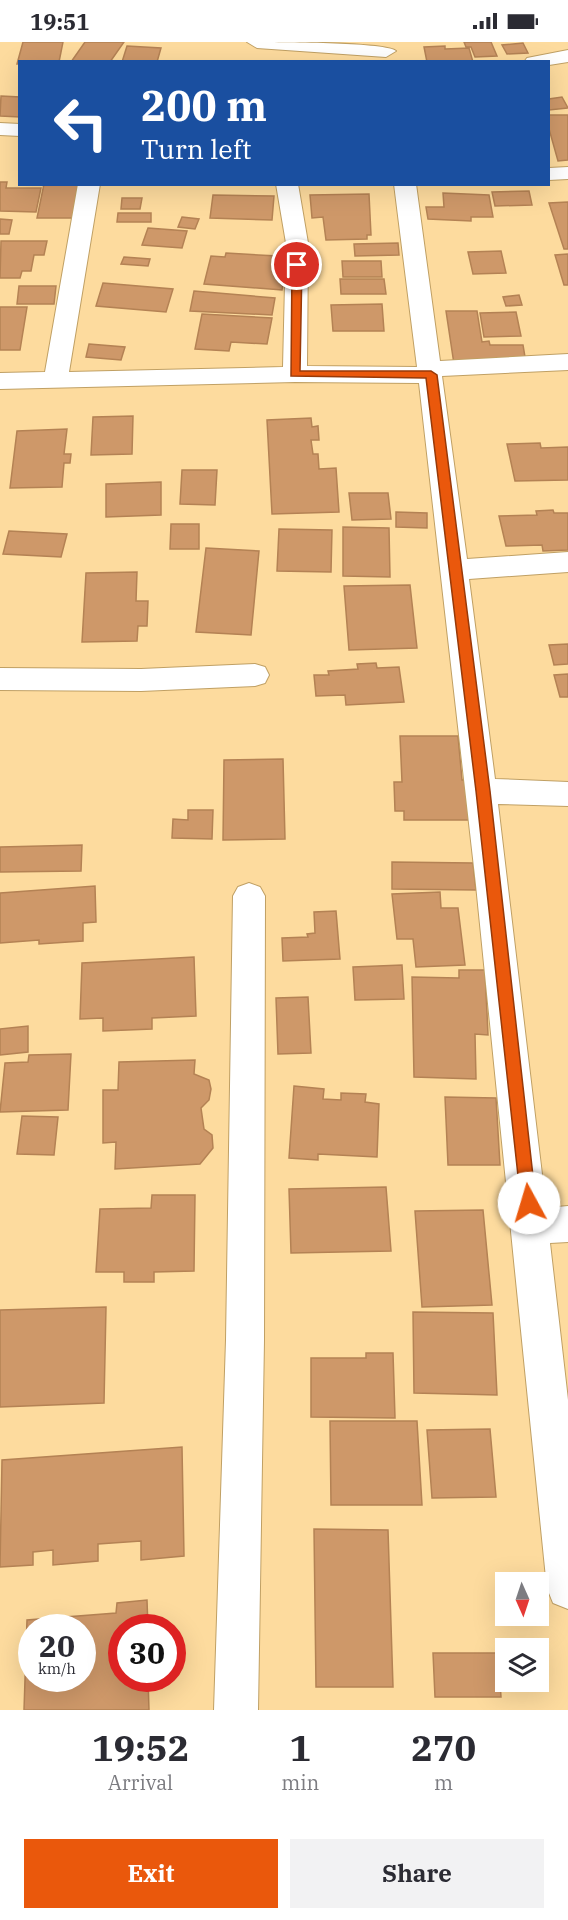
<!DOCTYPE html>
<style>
:root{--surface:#fff;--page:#f2f2f3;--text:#2b2b33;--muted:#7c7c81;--accent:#ea580c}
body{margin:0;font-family:"IBM Plex Serif",serif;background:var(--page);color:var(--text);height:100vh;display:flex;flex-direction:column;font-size:22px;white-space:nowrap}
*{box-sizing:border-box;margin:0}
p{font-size:20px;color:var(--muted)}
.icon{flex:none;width:33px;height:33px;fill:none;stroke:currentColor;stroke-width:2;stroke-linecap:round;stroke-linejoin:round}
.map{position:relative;height:1668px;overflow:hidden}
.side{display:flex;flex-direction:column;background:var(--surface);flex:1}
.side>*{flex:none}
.guide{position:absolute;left:18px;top:18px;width:532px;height:126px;border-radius:0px;box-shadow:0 6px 24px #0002;background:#1a4fa0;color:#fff;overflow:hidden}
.needle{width:39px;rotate:177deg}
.controls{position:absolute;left:495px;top:1530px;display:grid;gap:12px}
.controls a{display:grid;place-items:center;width:54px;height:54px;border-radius:0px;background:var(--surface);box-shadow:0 6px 24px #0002;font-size:30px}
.speed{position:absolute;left:18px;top:1572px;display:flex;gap:12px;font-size:30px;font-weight:700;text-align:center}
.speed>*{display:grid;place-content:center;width:78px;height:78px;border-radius:50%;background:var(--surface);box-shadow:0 6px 24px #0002;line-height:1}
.speed small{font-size:15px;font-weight:400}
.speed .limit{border:9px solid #d22;background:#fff;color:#111}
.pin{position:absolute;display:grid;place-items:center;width:51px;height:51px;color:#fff;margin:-26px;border:3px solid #fff;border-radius:50%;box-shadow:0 2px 6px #0007}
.me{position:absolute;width:66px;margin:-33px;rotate:354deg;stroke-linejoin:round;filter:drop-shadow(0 0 4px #0008)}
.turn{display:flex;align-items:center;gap:21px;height:126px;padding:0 24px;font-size:27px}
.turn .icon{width:78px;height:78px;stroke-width:2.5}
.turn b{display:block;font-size:42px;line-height:51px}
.eta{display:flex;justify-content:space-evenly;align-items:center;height:102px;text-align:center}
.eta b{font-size:36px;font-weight:700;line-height:42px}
.primary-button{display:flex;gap:12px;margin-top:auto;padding:12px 24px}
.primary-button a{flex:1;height:69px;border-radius:0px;background:var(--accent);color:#fff;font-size:24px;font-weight:700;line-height:69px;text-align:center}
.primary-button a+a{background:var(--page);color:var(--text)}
.status{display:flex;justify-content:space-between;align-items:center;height:42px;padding:0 30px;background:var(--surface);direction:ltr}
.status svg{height:16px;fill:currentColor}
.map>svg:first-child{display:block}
.building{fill:#ce9869;stroke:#b48254;stroke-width:1.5;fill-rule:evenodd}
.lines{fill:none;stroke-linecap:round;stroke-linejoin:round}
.minor-casing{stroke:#c0a064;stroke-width:2}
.minor{fill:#fff;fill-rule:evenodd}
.route{fill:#ea580c;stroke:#983908;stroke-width:1.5}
</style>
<div class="status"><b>19:51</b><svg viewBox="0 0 49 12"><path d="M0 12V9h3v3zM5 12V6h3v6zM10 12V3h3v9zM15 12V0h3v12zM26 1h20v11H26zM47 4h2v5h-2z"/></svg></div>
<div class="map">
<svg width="568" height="1668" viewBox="0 0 568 1668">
<rect width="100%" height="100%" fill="#fddb9e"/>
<path class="building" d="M23 0H63L59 20 17 22Z
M85 0H124L110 20H71Z
M464 0H491L497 14 475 15 471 5H466Z
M523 1 528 11 507 12 502 3Z
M127 4 161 6 157 20H122Z
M445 4V7L469 6 473 20H427L424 5Z
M1 54 20 55V75L0 74Z
M562 55 568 66 549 68V57Z
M549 73H568V118L558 119 549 87Z
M0 140H7L6 146H41L36 170 0 169Z
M44 142H85L78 176H37Z
M529 149 532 163 495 164 492 150Z
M443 151 489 153 493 175H471V179L428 177 426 165H444Z
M369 152 371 193H367V197L326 198 323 175 312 176 310 153Z
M213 153 274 154 272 178 210 176Z
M122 156H142L140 167H121Z
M568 160V207H564L549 161Z
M118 171H151V180H117Z
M182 175 199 177 195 187 178 185Z
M0 177 12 178 9 192H0Z
M148 186 187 189 182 206 142 203Z
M1 199H47L44 213H34L31 229H22L20 236H0Z
M398 201 399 213 355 214 354 202Z
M501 209 506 231 473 232 468 210Z
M226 211 277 214 274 232 285 233 282 248 204 242 211 214 225 215Z
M568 212V243H564L555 213Z
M124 215 150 217 148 224 121 222Z
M342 219H381L382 235H343Z
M340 237H384L386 252H341Z
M103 241 173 247 166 270 96 264Z
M19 244H56L54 262H17Z
M194 249 275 256 272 273 190 269Z
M519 253 522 263 506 264 503 255Z
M382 262 384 289H333L331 263Z
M0 265H27L20 308H0Z
M446 269H477L482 300 489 299 490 303H523L526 321 454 322Z
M516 270 521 294 484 295 480 271Z
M202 272 272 276 267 302 231 300 229 309 195 307Z
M89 302 125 305 121 318 86 315Z
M133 374 132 412 91 413 93 375Z
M311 376 312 385 318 384 319 398H311L313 412H318L319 427 336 426 339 470 272 472 267 378Z
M67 387 64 412H71L70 421H64L62 445 10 446 17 389Z
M540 401 541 406 568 405V438L515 439 507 402Z
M182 428H217L215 463 180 462Z
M161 440V473L106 475V442Z
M349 451H388L391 477 352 478Z
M553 468 554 471H568V508L543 509 542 503 506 504 499 474 537 473 536 469Z
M396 470 427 471V486L396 485Z
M171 482H199V507H170Z
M343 485 389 486 390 535 343 534Z
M279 487 332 488 331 530 277 529Z
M9 489 67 492 61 515 3 512Z
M206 506 259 509 251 593 196 590Z
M137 530 136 559H148L147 584H138L137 599 82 600 86 531Z
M410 543 417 606 349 608 344 544Z
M568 602V622L554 623 549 603Z
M376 621 377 626 399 625 404 660 346 663 345 653 316 654 314 633H329L328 629 358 627 357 622Z
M568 632V655H560L554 633Z
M400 694H458L462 738H473L476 778H404V769H395L394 740H402Z
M283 717 285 797 223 798 224 718Z
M188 768H213L212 797 172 796 173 777 188 778Z
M82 803 81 829 0 830V805Z
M392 820 473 821 476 848 392 847Z
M95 844 96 880 83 881V899L39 902V898L0 901V851Z
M440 850 441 866H458L465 923 416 925 413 897H397L392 852Z
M336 869 340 917 283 919 282 896 308 895 307 892 315 891 314 870Z
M194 915 196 974 152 976V987L103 989V976L80 977 82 921Z
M402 923 404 957 355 958 353 925Z
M459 928H485L488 993 475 992 476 1037 414 1035 412 935 459 936Z
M308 955 311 1011 278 1012 276 956Z
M28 984V1010L0 1013V987Z
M71 1012 68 1068 0 1070 5 1021 28 1020 29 1013Z
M195 1018 194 1032 209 1038 211 1047 209 1058 201 1066 204 1087 212 1093 213 1106 200 1122 115 1127 116 1100 103 1101V1048H118L119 1020Z
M294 1044 324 1047 323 1057 341 1058V1051L366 1052 365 1060 379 1062 377 1115 318 1112V1118L289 1116Z
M445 1055 496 1056 500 1123H448Z
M22 1074 58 1075 54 1113 17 1112Z
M386 1145 391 1209 291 1211 289 1147Z
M152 1153H195L194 1229 154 1230V1240H124V1230H96L100 1167 151 1166Z
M483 1168 492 1263 422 1265 415 1169Z
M106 1265 104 1361 0 1365V1268Z
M413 1270 493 1271 497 1353 414 1351Z
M366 1311H393L395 1376 311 1375V1316H366Z
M330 1379H417L422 1463H331Z
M490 1387 496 1455 432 1456 427 1388Z
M182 1405 184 1514 141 1518V1499L98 1502V1519L53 1523V1508L33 1510V1523L0 1525 2 1418Z
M314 1487 388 1488 393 1645H316Z
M147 1558 148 1586H122V1636H148L149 1668H24L27 1578 116 1571 117 1561ZM32 1586H82V1636H32Z
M433 1611H498L501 1655H435Z"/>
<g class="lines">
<g class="minor-casing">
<path id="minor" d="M247 0C269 0 387 0 396 9L386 15 257 6Z
M568 8V20L549 23V20H524L527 16Z
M0 81 20 82V94L0 93Z
M568 125V137L549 138V126Z
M78 142H100L69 330 283 325 286 201 276 142H298L308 201 307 324 417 325 394 142H416L440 319 568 312V328L442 334 467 517 568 510V530L469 537 495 737 568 740V764L498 762 546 1166 568 1164V1200L550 1201 568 1358V1567L553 1561 547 1546 476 843 419 341 295 340 0 347V331L45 330Z
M255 622 265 625 269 633 265 641 255 644 141 649 0 648V626L141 627Z
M249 841 260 845 265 854 264 1298 258 1668H214L226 1298 233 854 238 845Z"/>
</g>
<use href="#minor" class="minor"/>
</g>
<path class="route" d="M297 220 302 223 300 329H431L437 333 490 749 536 1161 534 1167 529 1169 523 1167 521 1161 476 749 426 336 291 334 292 223Z"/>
</svg>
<div class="controls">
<a><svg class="needle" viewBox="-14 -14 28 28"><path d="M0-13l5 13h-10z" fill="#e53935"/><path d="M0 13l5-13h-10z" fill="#7c7c81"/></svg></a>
<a><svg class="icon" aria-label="layers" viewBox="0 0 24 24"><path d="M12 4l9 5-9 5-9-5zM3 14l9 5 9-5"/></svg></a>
</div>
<div class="speed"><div>20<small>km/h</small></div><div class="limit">30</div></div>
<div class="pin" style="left:297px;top:223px;background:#d93025"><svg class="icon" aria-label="arrive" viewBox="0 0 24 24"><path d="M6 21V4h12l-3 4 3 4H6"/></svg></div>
<svg class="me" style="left:529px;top:1161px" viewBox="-20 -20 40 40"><circle r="19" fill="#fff"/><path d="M0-13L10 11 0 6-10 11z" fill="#ea580c"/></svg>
<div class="guide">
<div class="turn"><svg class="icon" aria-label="left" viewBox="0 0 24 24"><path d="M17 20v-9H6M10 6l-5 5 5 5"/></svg><div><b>200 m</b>Turn left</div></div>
</div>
</div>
<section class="side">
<div class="eta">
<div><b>19:52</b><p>Arrival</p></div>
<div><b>1</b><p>min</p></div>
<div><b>270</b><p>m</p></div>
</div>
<div class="primary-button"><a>Exit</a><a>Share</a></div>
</section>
